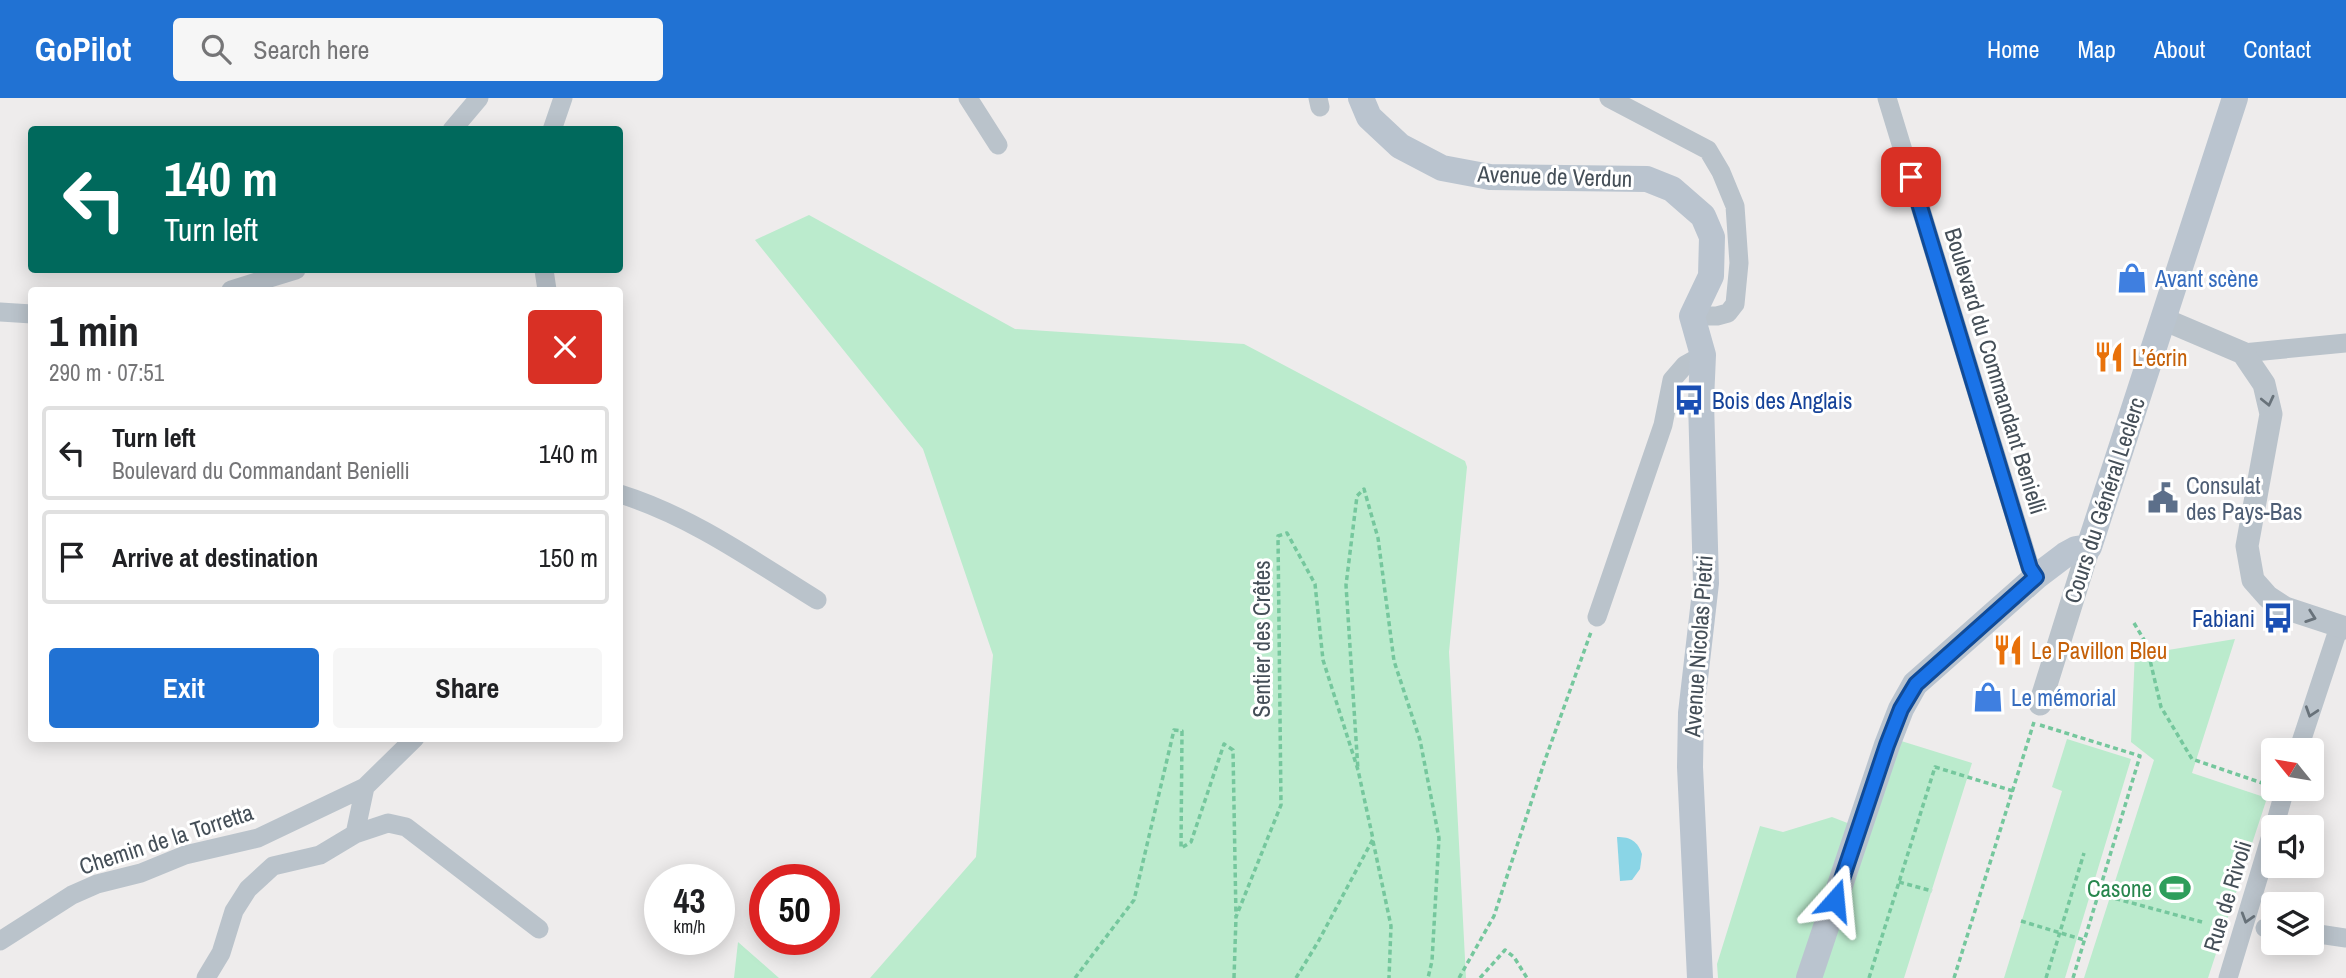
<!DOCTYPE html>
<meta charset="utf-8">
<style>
:root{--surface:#fff;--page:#f6f6f6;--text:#202124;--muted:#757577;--line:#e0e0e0;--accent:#2172d3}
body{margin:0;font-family:"Archivo Narrow",sans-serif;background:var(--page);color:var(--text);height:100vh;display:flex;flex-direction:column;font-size:26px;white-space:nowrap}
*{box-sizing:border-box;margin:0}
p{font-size:23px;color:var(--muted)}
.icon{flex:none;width:38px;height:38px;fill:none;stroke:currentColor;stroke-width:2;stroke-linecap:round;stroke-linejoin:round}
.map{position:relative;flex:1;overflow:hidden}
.panel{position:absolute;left:28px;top:189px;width:595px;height:455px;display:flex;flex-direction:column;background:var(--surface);border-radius:7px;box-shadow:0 4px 18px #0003}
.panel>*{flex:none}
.banner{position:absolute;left:28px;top:28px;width:595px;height:147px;border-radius:7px;box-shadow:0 4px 18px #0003;background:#00695c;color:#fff;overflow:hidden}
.needle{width:46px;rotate:300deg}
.fabs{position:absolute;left:2261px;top:640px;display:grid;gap:14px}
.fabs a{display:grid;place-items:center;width:63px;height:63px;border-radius:7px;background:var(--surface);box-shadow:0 4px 18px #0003;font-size:35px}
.speed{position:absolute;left:644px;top:766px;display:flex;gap:14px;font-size:35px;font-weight:700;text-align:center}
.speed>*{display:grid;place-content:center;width:91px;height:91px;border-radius:50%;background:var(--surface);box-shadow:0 4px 18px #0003;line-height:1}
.speed small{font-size:18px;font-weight:400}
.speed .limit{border:10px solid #d22;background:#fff;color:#111}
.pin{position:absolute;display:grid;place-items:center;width:60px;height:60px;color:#fff;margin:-30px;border-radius:14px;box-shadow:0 4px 10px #0006}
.me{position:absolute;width:77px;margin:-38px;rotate:18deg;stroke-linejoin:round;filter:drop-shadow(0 0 5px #0008)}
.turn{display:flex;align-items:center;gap:24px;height:147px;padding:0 21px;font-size:32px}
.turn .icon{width:91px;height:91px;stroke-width:2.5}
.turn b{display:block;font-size:49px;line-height:60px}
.round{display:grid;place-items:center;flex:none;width:74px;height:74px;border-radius:7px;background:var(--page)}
.head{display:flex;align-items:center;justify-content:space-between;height:119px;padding:0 21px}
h1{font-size:42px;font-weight:800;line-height:52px}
.button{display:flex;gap:14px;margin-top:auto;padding:14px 21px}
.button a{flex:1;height:80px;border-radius:7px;background:var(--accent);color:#fff;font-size:28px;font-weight:800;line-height:80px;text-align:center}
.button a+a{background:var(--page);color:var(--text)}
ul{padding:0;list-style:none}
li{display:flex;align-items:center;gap:21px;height:94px;margin:0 14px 10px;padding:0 7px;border:4px solid var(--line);border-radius:7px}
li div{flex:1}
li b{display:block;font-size:26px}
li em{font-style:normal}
header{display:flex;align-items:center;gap:42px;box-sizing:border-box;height:98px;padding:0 35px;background:var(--accent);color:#fff}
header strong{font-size:33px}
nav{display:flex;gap:38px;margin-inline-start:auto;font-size:24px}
.search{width:490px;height:63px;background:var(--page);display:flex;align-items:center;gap:18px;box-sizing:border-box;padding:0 24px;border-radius:7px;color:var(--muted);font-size:26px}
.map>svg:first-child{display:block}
.green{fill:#bbebcd}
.water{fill:#8ad5e6}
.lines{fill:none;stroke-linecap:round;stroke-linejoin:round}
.path{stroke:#75c79d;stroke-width:3.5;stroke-dasharray:5 3.5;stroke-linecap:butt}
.minor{stroke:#bac3cb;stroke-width:19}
.tertiary{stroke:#bac3cb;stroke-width:23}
.secondary{stroke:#bac4cf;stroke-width:26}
.oneway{stroke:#68727a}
.route-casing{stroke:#114b97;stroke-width:18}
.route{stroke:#1a73e8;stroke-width:12}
.labels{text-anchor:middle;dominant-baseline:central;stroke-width:6;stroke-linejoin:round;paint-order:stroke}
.street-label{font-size:23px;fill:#454f58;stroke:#fff}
.shop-label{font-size:23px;fill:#366cbe;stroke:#fff;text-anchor:start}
.food-label{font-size:23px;fill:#c56008;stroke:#fff;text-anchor:start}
.transit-label{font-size:23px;fill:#164399;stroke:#fff;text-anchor:start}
.service-label{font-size:23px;fill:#4e5e75;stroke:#fff;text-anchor:start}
.leisure-label{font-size:23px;fill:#27864d;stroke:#fff;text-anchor:end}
</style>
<header>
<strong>GoPilot</strong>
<div class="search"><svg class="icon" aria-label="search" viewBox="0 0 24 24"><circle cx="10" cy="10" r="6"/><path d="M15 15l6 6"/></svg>Search here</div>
<nav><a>Home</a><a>Map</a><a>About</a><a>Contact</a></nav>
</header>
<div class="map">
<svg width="2346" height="880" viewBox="0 0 2346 880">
<rect width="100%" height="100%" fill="#eeecec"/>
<path class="green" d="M809 117 1015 231 1244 246 1465 363 1467 369 1449 554 1466 880H870L976 759 993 557 923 351 755 142Z
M2235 541 2192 675 2267 700 2208 880H2084L2154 662 2131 644 2135 553 2156 554Z
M2067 641 2131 661 2065 880H2004L2062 693 2052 689Z
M1898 642 1972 665 1904 880H1818Z
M1832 719 1850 726 1799 880H1718L1717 866 1760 728 1783 734Z
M738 844 779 880H734Z"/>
<path class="water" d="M1617 739C1631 739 1637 743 1642 756L1640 771 1632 782 1620 783Z"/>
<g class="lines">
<path class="path" d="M2134 525 2146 545 2161 609 2192 661 2268 687
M2040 627 2140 658 2073 880
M1373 743 1391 828 1389 880
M1899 784 1932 793
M2099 796 2202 824
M2021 823 2084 842
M1075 880 1134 802 1174 632 1182 633 1181 750 1191 744 1224 646 1233 652 1236 819 1281 707 1278 438 1287 435 1315 486 1323 562 1358 672 1346 487 1357 398 1364 391 1378 440 1394 563 1420 642 1439 740 1432 863 1428 880
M1234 880 1236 819
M1296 880 1318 844 1373 741 1358 672
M1459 880 1494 818 1545 662 1591 534
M1480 880 1505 852 1514 859 1527 880
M1869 880 1935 669 2013 693
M1954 880 2034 624
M2046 880 2084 755"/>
<path class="minor" d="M968 0 998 47
M1318 0 1320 9
M1609 0 1708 52 1721 74 1735 108 1739 165 1735 206 1728 215 1717 218H1692
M1887 0 2030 469 2036 479
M452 32 479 0
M552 32 563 0
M544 172 547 192
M231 192 296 172
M0 214 32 216
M2243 255 2346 245
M620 396C691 418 754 463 817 502
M1597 519 1663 327 1672 282 1685 267 1703 257
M2298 653 2339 529
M2274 730 2285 691
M355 736 388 725 406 729 539 831
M2265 830 2273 831
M2312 835 2346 840
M0 843 72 797 97 786 141 775 185 757 258 740 365 689 415 640
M206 880 221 855 234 813 248 791 273 768 320 757 355 736 365 689
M2228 880 2273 731"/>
<path class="tertiary" d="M2163 221 2243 255 2264 286 2271 316 2247 448 2253 482 2268 499 2285 510 2346 530
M2040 606 2089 449"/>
<path class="secondary" d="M1361 0 1369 19 1400 48 1442 70 1490 79 1647 81 1672 91 1703 118 1712 139 1711 178 1692 218 1703 257 1701 303 1706 485 1691 615 1690 669 1700 880
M1809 880 1887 647 1901 611 1915 586 2036 479 2065 457 2076 451 2089 449 2235 0"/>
</g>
<defs><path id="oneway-chevron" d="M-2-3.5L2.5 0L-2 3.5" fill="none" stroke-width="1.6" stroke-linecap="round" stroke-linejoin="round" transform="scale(1.75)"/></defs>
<g class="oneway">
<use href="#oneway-chevron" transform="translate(2268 303) rotate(77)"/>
<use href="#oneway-chevron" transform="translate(2311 519) rotate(19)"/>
<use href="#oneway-chevron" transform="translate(2311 614) rotate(108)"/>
<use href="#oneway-chevron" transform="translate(2247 820) rotate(107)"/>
</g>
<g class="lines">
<g class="route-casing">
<path id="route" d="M1835 802 1887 647 1901 611 1916 586 2036 479 2030 470 1911 79"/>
</g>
<use href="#route" class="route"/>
</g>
<defs>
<g id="shop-bare" transform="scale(2.415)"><path d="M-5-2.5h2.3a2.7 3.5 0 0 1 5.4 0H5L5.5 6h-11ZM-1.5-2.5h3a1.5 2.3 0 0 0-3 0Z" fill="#3f7fe0" stroke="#fff" stroke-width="2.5" paint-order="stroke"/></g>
<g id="restaurant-bare" transform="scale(2.415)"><path d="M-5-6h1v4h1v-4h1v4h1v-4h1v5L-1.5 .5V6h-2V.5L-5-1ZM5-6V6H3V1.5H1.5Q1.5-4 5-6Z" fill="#e8710a" stroke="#fff" stroke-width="2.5" paint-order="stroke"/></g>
<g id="bus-bare" transform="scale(2.415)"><path d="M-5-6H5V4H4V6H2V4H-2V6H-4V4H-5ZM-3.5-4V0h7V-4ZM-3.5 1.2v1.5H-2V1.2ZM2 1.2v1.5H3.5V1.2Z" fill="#1a4fb4" stroke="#fff" stroke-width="2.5" paint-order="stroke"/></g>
<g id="civic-bare" transform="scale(2.415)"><path d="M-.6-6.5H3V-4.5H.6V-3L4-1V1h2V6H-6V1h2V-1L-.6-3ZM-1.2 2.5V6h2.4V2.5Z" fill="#5c6f8a" stroke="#fff" stroke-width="2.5" paint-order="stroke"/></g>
<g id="stadium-bare" transform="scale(2.415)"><path d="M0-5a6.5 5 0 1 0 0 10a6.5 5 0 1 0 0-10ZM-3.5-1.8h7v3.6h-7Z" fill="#2e9e5b" stroke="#fff" stroke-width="2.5" paint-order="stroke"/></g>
</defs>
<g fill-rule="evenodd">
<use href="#shop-bare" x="2132" y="180"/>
<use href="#restaurant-bare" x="2109" y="259"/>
<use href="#bus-bare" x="1689" y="302"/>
<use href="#civic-bare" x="2163" y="400"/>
<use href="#bus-bare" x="2278" y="520"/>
<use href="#restaurant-bare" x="2008" y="552"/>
<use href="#shop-bare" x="1988" y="599"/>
<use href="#stadium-bare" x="2175" y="790"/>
</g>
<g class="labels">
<g class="street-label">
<text transform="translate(1555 78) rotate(2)">Avenue de Verdun</text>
<text transform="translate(1996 273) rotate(73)">Boulevard du Commandant Benielli</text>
<text transform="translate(2104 402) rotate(-72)">Cours du Général Leclerc</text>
<text transform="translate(1261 541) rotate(-90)">Sentier des Crêtes</text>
<text transform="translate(1698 548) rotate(-86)">Avenue Nicolas Pietri</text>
<text transform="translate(166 741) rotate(-18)">Chemin de la Torretta</text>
<text transform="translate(2227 798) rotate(-73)">Rue de Rivoli</text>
</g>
<g class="shop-label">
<text x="2155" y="180">Avant scène</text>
<text x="2011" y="599">Le mémorial</text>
</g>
<g class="food-label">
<text x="2132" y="259">L’écrin</text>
<text x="2031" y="552">Le Pavillon Bleu</text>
</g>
<g class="transit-label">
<text x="1712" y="302">Bois des Anglais</text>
<text x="2255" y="520" text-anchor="end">Fabiani</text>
</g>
<g class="service-label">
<text x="2186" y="387">Consulat<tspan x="2186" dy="26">des Pays-Bas</tspan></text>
</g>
<g class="leisure-label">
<text x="2152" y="790">Casone</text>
</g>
</g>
</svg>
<div class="fabs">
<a><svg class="needle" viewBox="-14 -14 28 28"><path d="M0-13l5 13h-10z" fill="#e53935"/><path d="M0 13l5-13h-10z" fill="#757577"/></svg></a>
<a><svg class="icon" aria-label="sound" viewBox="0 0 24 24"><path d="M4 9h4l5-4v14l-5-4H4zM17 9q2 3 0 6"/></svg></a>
<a><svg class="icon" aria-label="layers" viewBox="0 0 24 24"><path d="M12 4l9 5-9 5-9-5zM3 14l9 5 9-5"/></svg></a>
</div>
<div class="speed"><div>43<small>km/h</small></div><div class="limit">50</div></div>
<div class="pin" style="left:1911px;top:79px;background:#d93025"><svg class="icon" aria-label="arrive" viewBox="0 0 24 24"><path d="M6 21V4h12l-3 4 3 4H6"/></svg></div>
<svg class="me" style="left:1835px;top:802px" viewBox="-20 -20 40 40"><path d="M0-17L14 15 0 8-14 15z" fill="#1a73e8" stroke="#fff" stroke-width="4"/></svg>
<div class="banner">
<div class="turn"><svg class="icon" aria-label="left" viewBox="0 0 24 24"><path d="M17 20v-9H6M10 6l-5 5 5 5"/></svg><div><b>140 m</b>Turn left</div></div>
</div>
<section class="panel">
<div class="head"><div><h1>1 min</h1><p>290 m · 07:51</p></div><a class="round" style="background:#d93025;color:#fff"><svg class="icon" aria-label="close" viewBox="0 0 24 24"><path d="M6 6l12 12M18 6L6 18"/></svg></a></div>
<ul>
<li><svg class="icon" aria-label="left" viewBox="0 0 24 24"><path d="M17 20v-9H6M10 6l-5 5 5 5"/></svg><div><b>Turn left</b><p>Boulevard du Commandant Benielli</p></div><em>140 m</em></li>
<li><svg class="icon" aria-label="arrive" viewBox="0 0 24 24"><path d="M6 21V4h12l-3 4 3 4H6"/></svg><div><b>Arrive at destination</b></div><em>150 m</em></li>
</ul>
<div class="button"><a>Exit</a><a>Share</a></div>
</section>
</div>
